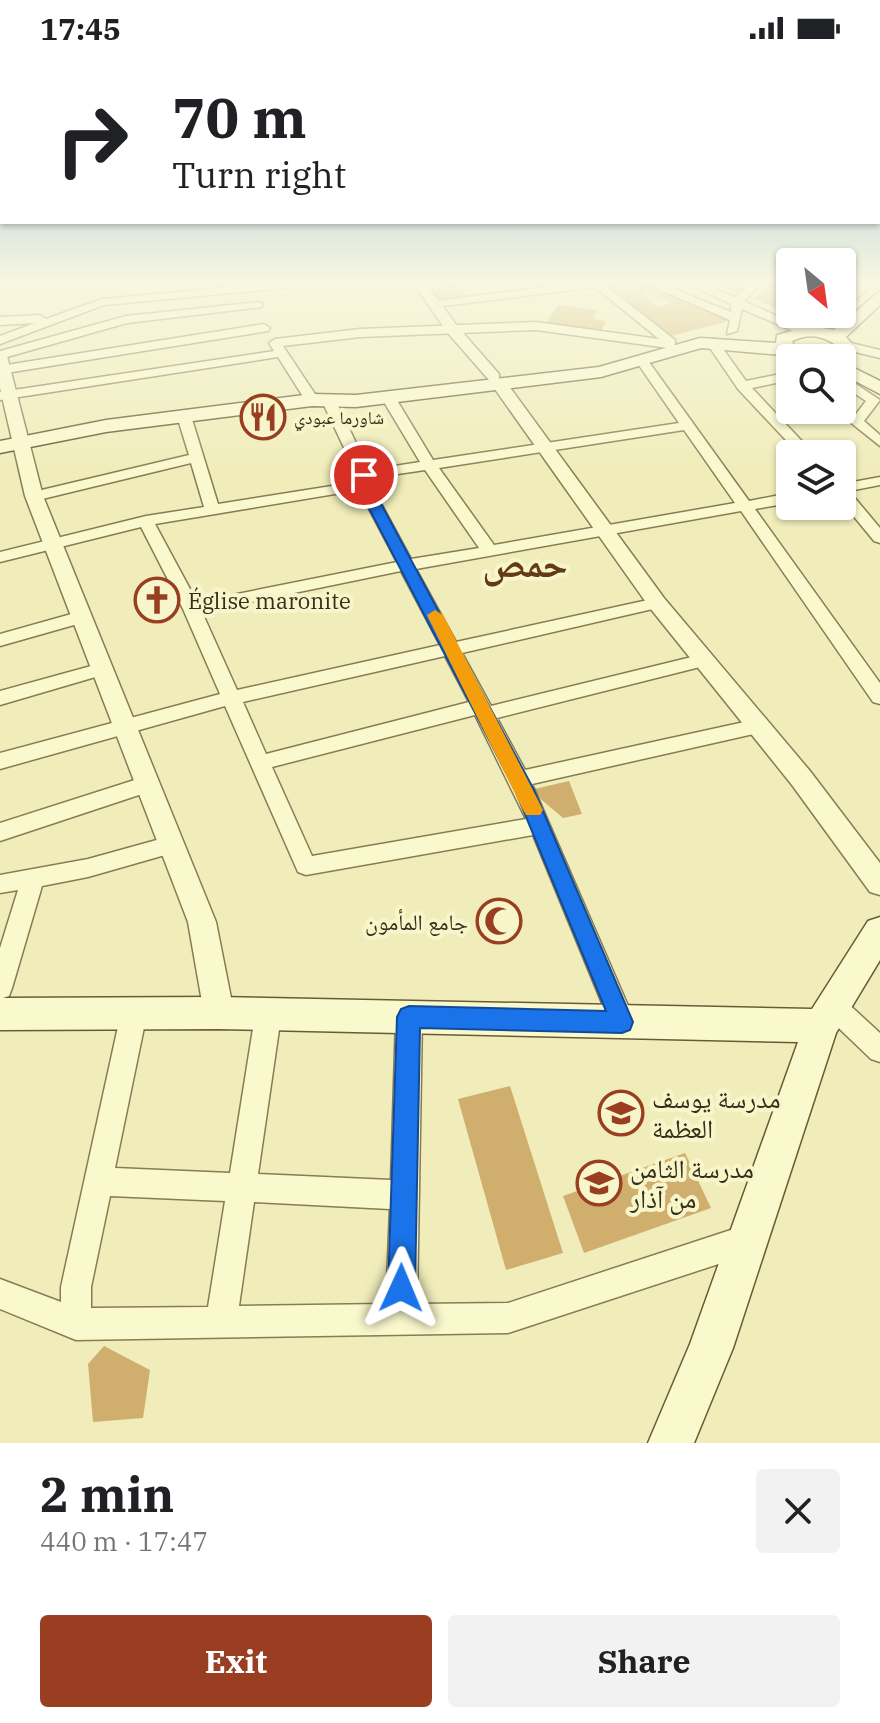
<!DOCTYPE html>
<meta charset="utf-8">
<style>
:root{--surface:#fff;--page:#f2f2f2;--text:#202124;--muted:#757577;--accent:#993e21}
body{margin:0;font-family:"IBM Plex Serif","Noto Naskh Arabic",serif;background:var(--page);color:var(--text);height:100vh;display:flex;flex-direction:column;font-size:30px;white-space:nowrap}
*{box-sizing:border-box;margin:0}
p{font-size:26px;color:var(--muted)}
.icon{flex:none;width:44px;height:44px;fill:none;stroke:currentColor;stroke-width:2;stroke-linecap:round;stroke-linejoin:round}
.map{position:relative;height:1387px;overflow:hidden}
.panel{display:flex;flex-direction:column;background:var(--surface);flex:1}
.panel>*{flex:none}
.hud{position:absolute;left:0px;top:0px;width:880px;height:168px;box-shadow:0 2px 6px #0004;background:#fff;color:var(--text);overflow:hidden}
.needle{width:52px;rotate:151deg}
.fabs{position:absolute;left:776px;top:192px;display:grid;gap:16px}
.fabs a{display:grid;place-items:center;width:80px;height:80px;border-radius:8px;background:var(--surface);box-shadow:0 2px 6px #0004;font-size:40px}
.pin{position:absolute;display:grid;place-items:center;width:68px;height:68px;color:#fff;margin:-34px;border:4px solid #fff;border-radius:50%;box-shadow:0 2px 8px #0007}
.me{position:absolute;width:88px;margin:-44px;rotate:1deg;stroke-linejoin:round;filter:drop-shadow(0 0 6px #0008)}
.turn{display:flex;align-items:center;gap:28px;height:168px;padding:0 40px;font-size:36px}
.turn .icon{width:104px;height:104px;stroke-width:2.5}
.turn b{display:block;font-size:56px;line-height:68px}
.round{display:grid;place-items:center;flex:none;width:84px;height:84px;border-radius:8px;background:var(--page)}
.overview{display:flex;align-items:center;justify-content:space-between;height:136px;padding:0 40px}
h1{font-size:48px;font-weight:700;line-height:60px}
.button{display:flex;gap:16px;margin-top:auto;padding:16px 40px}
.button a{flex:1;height:92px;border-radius:8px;background:var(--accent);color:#fff;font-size:32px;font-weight:700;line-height:92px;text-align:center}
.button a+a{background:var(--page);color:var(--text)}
.status{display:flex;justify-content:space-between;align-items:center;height:56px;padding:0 40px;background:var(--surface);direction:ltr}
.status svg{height:22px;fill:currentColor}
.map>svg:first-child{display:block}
.building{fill:#d0af6e;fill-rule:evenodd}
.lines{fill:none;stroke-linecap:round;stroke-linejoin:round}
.minor-casing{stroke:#877c54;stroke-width:3}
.tertiary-casing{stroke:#877c54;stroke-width:3}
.secondary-casing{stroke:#685c37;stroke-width:3}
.minor{fill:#faf8cd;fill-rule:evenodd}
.tertiary{fill:#faf8cd;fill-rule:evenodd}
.secondary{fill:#faf8cd;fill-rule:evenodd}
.route{fill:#1a73e8;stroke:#114b97;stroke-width:2}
.slow{fill:#f59e0b}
.labels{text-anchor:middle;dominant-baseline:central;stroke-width:8;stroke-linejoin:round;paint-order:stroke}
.far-poi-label{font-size:18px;fill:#352e1a;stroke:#f7f5ca;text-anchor:start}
.poi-label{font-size:22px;fill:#352e1a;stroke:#f7f5ca;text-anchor:start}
.near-poi-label{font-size:26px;fill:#352e1a;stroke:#f7f5ca;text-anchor:start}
.town-label{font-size:38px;font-weight:bold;fill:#643a17;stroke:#f7f5ca}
</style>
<div class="status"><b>17:45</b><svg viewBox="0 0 49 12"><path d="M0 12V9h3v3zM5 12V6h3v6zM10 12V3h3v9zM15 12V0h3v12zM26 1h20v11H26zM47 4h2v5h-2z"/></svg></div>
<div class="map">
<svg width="880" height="1387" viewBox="0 0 880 1387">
<rect width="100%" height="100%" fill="#f0edba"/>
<path class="building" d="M638 225 697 249 729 265 667 281 609 228ZM643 237H647L672 247 658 251Z
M723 225H753L738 237 717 229Z
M460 228 467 240 434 243 428 231Z
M769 229 790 235V240L776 252 754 243Z
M558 249 597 254 593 263 606 265 600 277 545 269Z
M569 725 582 758 563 762 530 734Z
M510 1030 563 1197 506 1214 458 1043Z
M685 1097 711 1152 584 1197 563 1140Z
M104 1290 150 1314 143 1362 93 1366 88 1308Z"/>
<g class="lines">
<g class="minor-casing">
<path id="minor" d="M296 225H334L329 228 104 249 0 288V280L35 267 0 269V261L40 259 46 263 102 243Z
M592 225H624L606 230 675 284V290L668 292 536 274 360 281 283 290 319 344 312 348 307 347 278 301 0 344V336L274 295 269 287 275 283 360 273 536 266 659 283 595 231 435 251 429 248 435 245Z
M640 225H654L731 256V248L682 225H696L735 241 753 225 790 228V234L763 227 744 245 810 275 800 278 742 253 737 275 727 278 730 264Z
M258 246 262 247V251L127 267 0 303V295L126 260Z
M264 268 270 272 268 275 0 318V310Z
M708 283H716L746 325 790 316V324L752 332 814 398H799L738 333 706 286Z
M847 286 880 294V302L843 293 841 290Z
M642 301 646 302 749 445 790 437V447L755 453 880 627V648L873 646 741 455 416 513 456 586 657 542 666 547 657 552 462 597 491 650 704 598 713 604 704 610 497 662 525 714 758 663 768 670 758 677 532 728 635 966 631 974 622 978 613 974 533 779 306 819 298 816 225 650 0 713V697L220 638 183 553 141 471 0 506V496L146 460 204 451 191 407 34 445 26 440 29 437 189 399 177 360 184 356 191 360 218 448 357 426V419L321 343 328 339 335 343 369 414 420 406 381 341 388 337 395 341 433 404 679 367 636 305ZM684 374 735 447 494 489 439 412ZM425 414 479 492 411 503 371 429V422ZM359 434 397 506 197 546 155 468ZM401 515 440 589 237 634 202 556ZM445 600 469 646 266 698 243 646ZM475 659 526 763 312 800 272 711Z
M842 319 880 344 864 365 880 379V390L850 366 866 345 842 329Z
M880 421V429L849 435 880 472V487L874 485 842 446V428Z
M82 555 91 561 88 565 0 590V578Z
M102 607 111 613 109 617 0 649V635Z
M147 720 154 722 157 728 154 734 0 785V767Z
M171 780 179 783 182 789 179 795 88 821 42 830 12 932 9 940 0 943V892L18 834 0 837V819L88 803Z
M833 938 842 942 880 977V1006L871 1003 824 958 821 950 824 942Z
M134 945 143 949 147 957 115 1112 230 1117 255 960 259 952 268 948 277 952 281 960 258 1118 391 1124 396 961 400 953 409 949 418 953 422 961 417 1248 508 1247 746 1169 756 1174 761 1184 756 1194 746 1199 508 1277 76 1284 0 1253V1223L61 1246V1231L121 957 125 949ZM110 1140 225 1145 208 1251 91 1252V1231ZM254 1146 390 1153 386 1248 239 1250Z"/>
</g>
<g class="tertiary-casing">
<path id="tertiary" d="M412 225H424L457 270 499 318V324H489L447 276Z
M0 296 7 300 43 440 216 866 234 957 230 967 219 971 208 967 204 957 188 866 25 440 0 332Z
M494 326H506L664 542 810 715 880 807V839L870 836 792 729 650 552 492 329Z"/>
</g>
<g class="secondary-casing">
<path id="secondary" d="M860 225H877L842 254V241Z
M880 235V249L846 281 857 294 842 306 880 325V338L842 318V302H827L837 290C823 279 808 277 792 285L794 290 817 302 701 292 601 321 356 351 312 350 106 376 0 397V385L106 364 312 338 356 339 599 311 700 282 776 287 777 279 809 270 834 274Z
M880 861V904L836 977 733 1292 694 1387H648L690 1288 798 986 219 973 0 974V942L219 941 812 953 868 865Z"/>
</g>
<use href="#minor" class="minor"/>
<use href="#tertiary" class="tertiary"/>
<use href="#secondary" class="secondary"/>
</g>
<linearGradient id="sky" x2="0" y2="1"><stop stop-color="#8bb9d7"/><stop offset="0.54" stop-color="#f8f7e0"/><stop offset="1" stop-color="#f8f7e0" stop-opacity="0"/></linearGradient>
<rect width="880" height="419" fill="url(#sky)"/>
<path class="route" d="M364 415 371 419V429L534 734 633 966 630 974 622 977 420 972 415 1232 411 1242 401 1246 392 1242 388 1232 397 961 401 953 409 950 606 955 515 734 357 429V419Z"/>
<path class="slow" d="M435 554 443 559 543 754 540 759H526L523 754 427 559Z"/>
<defs>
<g id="restaurant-ring" transform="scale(2.3)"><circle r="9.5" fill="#f7f5ca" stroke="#993e21" stroke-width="1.5"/><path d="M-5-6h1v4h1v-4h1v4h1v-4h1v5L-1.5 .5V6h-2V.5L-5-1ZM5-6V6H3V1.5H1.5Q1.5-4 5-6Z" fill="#993e21"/></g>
<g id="church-ring" transform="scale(2.3)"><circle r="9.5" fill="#f7f5ca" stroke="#993e21" stroke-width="1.5"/><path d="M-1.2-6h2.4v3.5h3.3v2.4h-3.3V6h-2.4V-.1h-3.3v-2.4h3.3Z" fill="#993e21"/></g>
<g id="mosque-ring" transform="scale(2.3)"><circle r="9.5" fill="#f7f5ca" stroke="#993e21" stroke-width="1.5"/><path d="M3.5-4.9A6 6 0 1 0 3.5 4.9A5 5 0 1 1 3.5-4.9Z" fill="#993e21"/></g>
<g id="school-ring" transform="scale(2.3)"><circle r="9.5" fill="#f7f5ca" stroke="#993e21" stroke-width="1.5"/><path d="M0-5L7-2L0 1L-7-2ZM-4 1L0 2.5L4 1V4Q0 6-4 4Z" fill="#993e21"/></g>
</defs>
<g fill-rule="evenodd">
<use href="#restaurant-ring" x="263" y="361"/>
<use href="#church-ring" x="157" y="544"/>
<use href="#mosque-ring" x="499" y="865"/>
<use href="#school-ring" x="621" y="1057"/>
<use href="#school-ring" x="599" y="1127"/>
</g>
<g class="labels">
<g class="far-poi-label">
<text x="294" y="361">شاورما عبودي</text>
</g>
<g class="poi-label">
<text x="188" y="544">Église maronite</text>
<text x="468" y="865" text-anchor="end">جامع المأمون</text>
</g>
<g class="near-poi-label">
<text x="652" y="1042">مدرسة يوسف<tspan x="652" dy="30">العظمة</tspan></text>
<text x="630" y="1112">مدرسة الثامن<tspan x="630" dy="30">من آذار</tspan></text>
</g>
<g class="town-label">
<text x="525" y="506">حمص</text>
</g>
</g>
</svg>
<div class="fabs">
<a><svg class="needle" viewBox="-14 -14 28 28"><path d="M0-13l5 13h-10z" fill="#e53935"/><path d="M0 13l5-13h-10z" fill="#757577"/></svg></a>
<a><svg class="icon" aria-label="search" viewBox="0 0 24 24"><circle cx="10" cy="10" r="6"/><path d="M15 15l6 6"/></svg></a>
<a><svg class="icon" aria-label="layers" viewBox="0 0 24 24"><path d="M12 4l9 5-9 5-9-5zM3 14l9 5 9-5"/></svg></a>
</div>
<div class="pin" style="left:364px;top:419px;background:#d93025"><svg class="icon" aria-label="arrive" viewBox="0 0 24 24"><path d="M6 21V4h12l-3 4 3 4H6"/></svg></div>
<svg class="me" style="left:401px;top:1232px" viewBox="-20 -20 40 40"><path d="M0-17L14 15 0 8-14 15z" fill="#1a73e8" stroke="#fff" stroke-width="4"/></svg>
<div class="hud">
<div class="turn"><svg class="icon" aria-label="right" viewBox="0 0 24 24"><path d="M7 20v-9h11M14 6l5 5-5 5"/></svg><div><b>70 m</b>Turn right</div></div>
</div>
</div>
<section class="panel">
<div class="overview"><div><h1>2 min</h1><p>440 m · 17:47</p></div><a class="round"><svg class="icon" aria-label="close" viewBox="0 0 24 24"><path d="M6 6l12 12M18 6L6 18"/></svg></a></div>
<div class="button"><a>Exit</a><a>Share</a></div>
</section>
